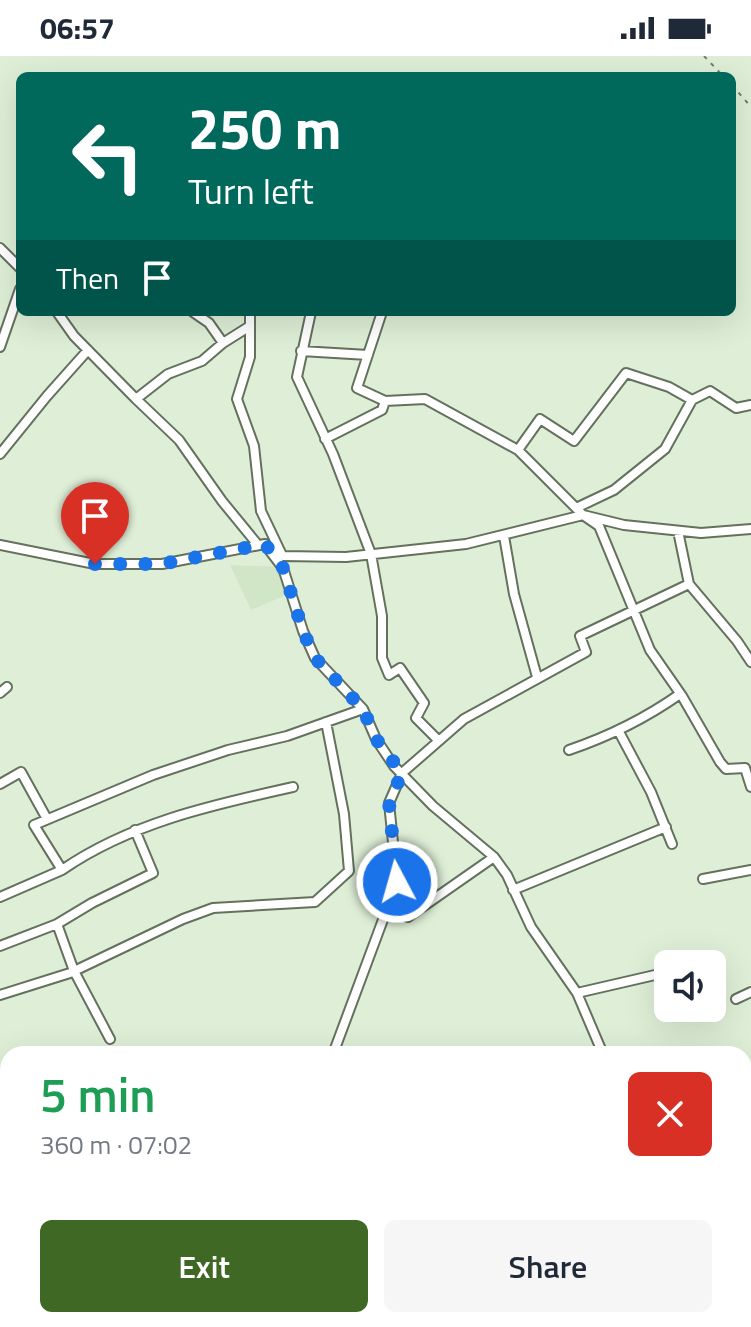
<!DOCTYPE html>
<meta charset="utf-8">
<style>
:root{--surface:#fff;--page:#f6f6f7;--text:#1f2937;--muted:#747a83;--accent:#3e6824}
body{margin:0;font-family:"Titillium Web",sans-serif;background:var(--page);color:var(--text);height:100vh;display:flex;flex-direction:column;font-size:30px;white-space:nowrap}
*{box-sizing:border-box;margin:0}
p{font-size:26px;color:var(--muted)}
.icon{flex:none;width:44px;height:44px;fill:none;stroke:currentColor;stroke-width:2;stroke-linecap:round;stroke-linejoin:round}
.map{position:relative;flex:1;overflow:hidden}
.side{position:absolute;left:0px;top:990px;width:752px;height:282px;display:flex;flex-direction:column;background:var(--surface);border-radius:24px 24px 0 0;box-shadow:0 8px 32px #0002}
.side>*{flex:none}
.top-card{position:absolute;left:16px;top:16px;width:720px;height:244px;border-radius:12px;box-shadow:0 8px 32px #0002;background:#00695c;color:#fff;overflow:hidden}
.tools{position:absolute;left:654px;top:894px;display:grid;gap:16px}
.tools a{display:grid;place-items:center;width:72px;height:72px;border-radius:12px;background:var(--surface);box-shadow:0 8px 32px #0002;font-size:40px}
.pin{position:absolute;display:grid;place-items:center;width:68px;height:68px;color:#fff;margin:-82px -34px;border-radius:50% 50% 50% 0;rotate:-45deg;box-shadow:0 0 8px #0007}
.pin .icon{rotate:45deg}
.me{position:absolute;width:88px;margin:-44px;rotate:354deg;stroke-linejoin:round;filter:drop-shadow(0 0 6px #0008)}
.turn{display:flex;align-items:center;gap:28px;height:168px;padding:0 40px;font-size:36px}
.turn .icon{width:104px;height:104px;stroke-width:2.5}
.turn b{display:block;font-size:56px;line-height:68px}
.then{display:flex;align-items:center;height:76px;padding:0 40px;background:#0003;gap:16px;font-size:30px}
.round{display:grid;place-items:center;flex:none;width:84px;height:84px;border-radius:12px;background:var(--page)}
.head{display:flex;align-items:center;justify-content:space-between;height:136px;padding:0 40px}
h1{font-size:48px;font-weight:600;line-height:60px;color:#1e9e55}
.action{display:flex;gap:16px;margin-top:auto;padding:16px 40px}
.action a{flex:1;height:92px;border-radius:12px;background:var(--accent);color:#fff;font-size:32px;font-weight:600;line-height:92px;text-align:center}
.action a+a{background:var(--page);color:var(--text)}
.status{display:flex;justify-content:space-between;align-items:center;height:56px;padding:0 40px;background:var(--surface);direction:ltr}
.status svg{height:22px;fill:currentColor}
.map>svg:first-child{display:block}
.built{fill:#d1e5c7}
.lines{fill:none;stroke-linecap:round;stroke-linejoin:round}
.street-casing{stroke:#63715d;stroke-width:12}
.path{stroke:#727c6d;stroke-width:2;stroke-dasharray:4 6;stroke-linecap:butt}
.street{stroke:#fff;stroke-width:8}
.route{stroke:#1a73e8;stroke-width:14;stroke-dasharray:0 25.2}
</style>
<div class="status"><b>06:57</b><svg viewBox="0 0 49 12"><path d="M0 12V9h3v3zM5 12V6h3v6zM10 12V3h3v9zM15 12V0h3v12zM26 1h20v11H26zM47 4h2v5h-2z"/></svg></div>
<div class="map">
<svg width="751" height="1271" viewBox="0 0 751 1271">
<rect width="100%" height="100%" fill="#dfefd7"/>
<path class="built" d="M230 509 285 511 293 536 251 554Z
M492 1264H663L667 1271H496Z"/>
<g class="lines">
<g class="street-casing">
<path id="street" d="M0 192 20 212
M57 256 74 280 136 343 168 318 202 305 223 287 250 270
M193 256 209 267 223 287
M250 256V301L237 343 254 390 261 455 281 497
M311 256 297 321 333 398 371 498 382 560V602L389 619 400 612 424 647 416 662 439 685
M382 256 357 332 385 345 425 343 518 394
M0 291 20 233
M301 295 368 299
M136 343 179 384 222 445 258 489
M751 349 736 352 710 335 692 344 669 331 626 317 574 385 540 363 518 394 583 459 599 470 650 594 682 640 720 706 726 713 745 712 751 731
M325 383 382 354 385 345
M0 398 47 340 88 294
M576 452 614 434 665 393 692 344
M678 475 689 528 737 585 751 606
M504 480 514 538 537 621
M0 489 95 508H162L265 488 283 500 346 501 466 488 583 459 624 469 701 477 751 473
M270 495 283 512 303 575 315 602 363 653 376 683 394 710 433 750 494 801 507 819 531 871 577 937 603 998
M0 637 7 631
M618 674 651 736 672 788
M569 694C610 680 646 662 680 638
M0 728 21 716 47 763
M62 814C130 767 212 749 293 731
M703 823 751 814
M513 834 666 771
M0 841 62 814 34 769 153 719 228 694 287 680 363 653
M408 861 494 801
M57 868 74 915 110 983
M0 890 57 868 92 847 153 817 135 774
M577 937 668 916
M0 939 70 917 183 863 213 852 315 846 349 815 344 758 326 666
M736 943 751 936
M333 998 397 826 389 747 402 717 464 663 586 596 580 580 689 528
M0 1086 8 1083
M744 1108H751
M0 1172 8 1169
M744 1204 751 1206
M484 1264 488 1271
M565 1264 569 1271
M705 1264 708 1271
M324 1269 345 1264
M146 1271 158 1264"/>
</g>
<path class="path" d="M704 0 723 20
M732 29 751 51"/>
<use href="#street" class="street"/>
</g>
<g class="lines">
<path class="route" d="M95 508H162L265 488 283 512 303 575 315 602 363 653 376 683 402 717 389 747 397 826"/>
</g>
</svg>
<div class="tools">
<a><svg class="icon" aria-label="sound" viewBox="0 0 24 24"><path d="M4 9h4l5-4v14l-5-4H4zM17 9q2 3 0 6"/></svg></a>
</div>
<div class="pin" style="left:95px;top:508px;background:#d93025"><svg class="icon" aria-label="arrive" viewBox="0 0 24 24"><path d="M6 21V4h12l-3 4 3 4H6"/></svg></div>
<svg class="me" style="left:397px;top:826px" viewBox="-20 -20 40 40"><circle r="17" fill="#1a73e8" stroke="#fff" stroke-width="3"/><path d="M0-11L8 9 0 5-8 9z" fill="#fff"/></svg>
<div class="top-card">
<div class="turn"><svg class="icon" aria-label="left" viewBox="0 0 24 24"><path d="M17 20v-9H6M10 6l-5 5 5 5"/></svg><div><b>250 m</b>Turn left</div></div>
<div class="then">Then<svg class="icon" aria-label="arrive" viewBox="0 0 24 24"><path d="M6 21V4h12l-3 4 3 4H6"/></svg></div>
</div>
<section class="side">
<div class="head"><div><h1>5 min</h1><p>360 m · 07:02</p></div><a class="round" style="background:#d93025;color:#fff"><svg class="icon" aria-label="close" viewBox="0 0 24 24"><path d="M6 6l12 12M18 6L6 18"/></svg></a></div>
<div class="action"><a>Exit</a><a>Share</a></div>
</section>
</div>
